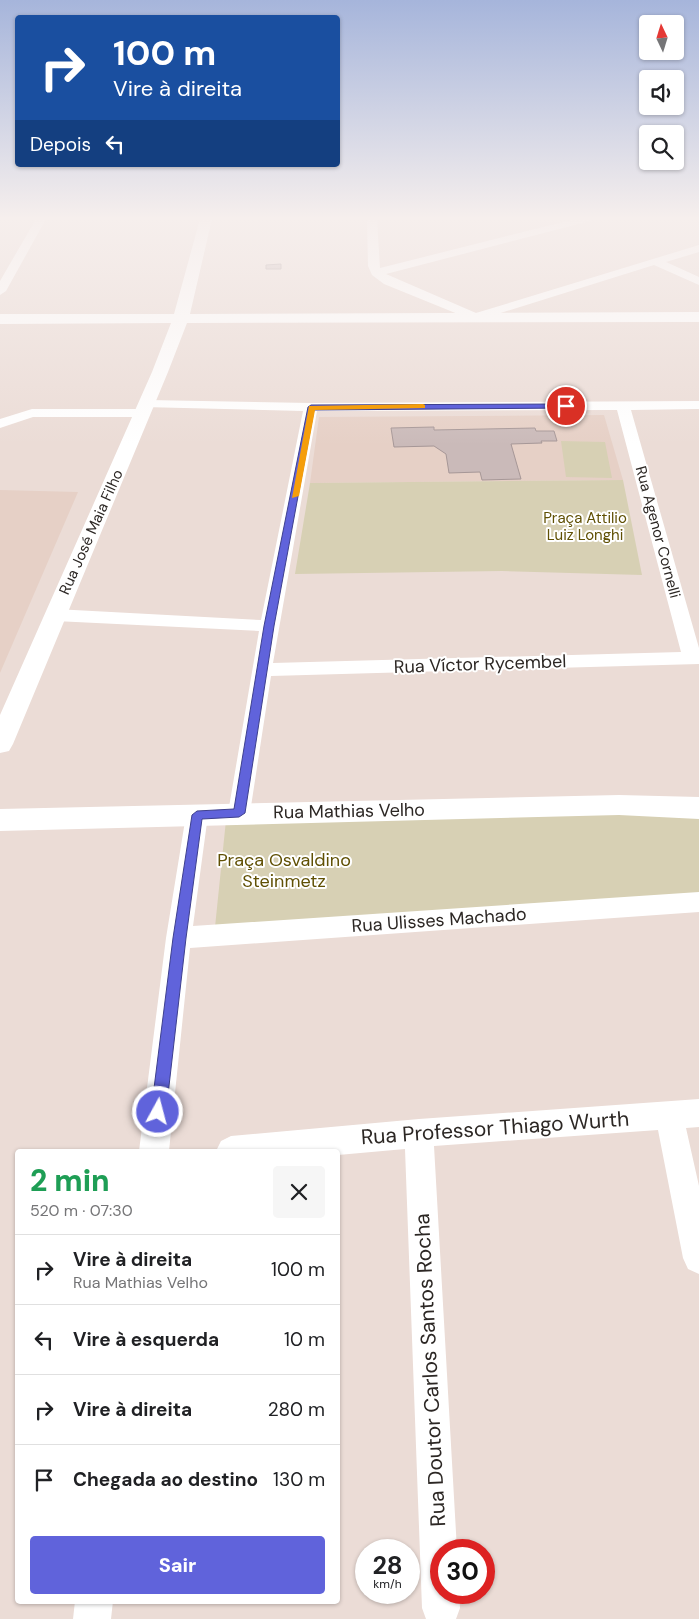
<!DOCTYPE html>
<html lang="pt">
<meta charset="utf-8">
<style>
:root{--surface:#fff;--page:#f6f6f6;--text:#202124;--muted:#757577;--line:#e0e0e0;--accent:#6063db}
body{margin:0;font-family:"DM Sans",sans-serif;background:var(--page);color:var(--text);height:100vh;display:flex;flex-direction:column;font-size:19px;white-space:nowrap}
*{box-sizing:border-box;margin:0}
p{font-size:16px;color:var(--muted)}
.icon{flex:none;width:28px;height:28px;fill:none;stroke:currentColor;stroke-width:2;stroke-linecap:round;stroke-linejoin:round}
.map{position:relative;flex:1;overflow:hidden}
.panel{position:absolute;left:15px;top:1149px;width:325px;height:455px;display:flex;flex-direction:column;background:var(--surface);border-radius:5px;box-shadow:0 1px 4px #0004}
.panel>*{flex:none}
.hud{position:absolute;left:15px;top:15px;width:325px;height:152px;border-radius:5px;box-shadow:0 1px 4px #0004;background:#1a4fa0;color:#fff;overflow:hidden}
.needle{width:32px;rotate:356deg}
.fabs{position:absolute;left:639px;top:15px;display:grid;gap:10px}
.fabs a{display:grid;place-items:center;width:45px;height:45px;border-radius:5px;background:var(--surface);box-shadow:0 1px 4px #0004;font-size:25px}
.speed{position:absolute;left:355px;top:1539px;display:flex;gap:10px;font-size:25px;font-weight:700;text-align:center}
.speed>*{display:grid;place-content:center;width:65px;height:65px;border-radius:50%;background:var(--surface);box-shadow:0 1px 4px #0004;line-height:1}
.speed small{font-size:12px;font-weight:400}
.speed .limit{border:8px solid #d22;background:#fff;color:#111}
.pin{position:absolute;display:grid;place-items:center;width:42px;height:42px;color:#fff;margin:-21px;border:2px solid #fff;border-radius:50%;box-shadow:0 1px 5px #0007}
.me{position:absolute;width:55px;margin:-28px;rotate:7deg;stroke-linejoin:round;filter:drop-shadow(0 0 4px #0008)}
.turn{display:flex;align-items:center;gap:18px;height:105px;padding:0 15px;font-size:22px}
.turn .icon{width:65px;height:65px;stroke-width:2.5}
.turn b{display:block;font-size:35px;line-height:42px}
.then{display:flex;align-items:center;height:48px;padding:0 15px;background:#0003;gap:10px;font-size:19px}
.round{display:grid;place-items:center;flex:none;width:52px;height:52px;border-radius:5px;background:var(--page)}
.headline{display:flex;align-items:center;justify-content:space-between;height:85px;padding:0 15px}
h1{font-size:30px;font-weight:800;line-height:38px;color:#1e9e55}
.action{display:flex;gap:10px;margin-top:auto;padding:10px 15px}
.action a{flex:1;height:58px;border-radius:5px;background:var(--accent);color:#fff;font-size:20px;font-weight:800;line-height:58px;text-align:center}
ul{padding:0;list-style:none}
li{display:flex;align-items:center;gap:15px;height:70px;padding:0 15px;border-top:1px solid var(--line)}
li div{flex:1}
li b{display:block;font-size:19px}
li em{font-style:normal}
.map>svg:first-child{display:block}
.built{fill:#e6d0c6}
.green{fill:#d7d0b4}
.building{fill:#cabab9;stroke:#a69797}
.lines{fill:none;stroke-linecap:round;stroke-linejoin:round}
.street{fill:#fff;fill-rule:evenodd}
.secondary{fill:#fff;fill-rule:evenodd}
.route{fill:#6063db;stroke:#3e408e}
.slow{fill:#f59e0b}
.labels{text-anchor:middle;dominant-baseline:central;stroke-width:4;stroke-linejoin:round;paint-order:stroke}
.far-park-label{font-size:15px;fill:#605004;stroke:#fff}
.far-street-label{font-size:15px;fill:#2c2724;stroke:#fff}
.street-label{font-size:18px;fill:#2c2724;stroke:#fff}
.park-label{font-size:18px;fill:#605004;stroke:#fff}
.near-street-label{font-size:21px;fill:#2c2724;stroke:#fff}
</style>
<div class="map">
<svg width="699" height="1619" viewBox="0 0 699 1619">
<rect width="100%" height="100%" fill="#ebdcd6"/>
<path class="built" d="M604 415 623 480 310 483 319 417Z
M0 490 78 492 0 673Z"/>
<path class="green" d="M561 441 605 442 612 478 566 477Z
M623 480 642 575 502 571 295 574 310 483Z
M699 810V896L215 927 226 820Z"/>
<path class="building" d="M281 264V269H266V265Z
M434 427V430L535 428 536 431H554L557 441H541L542 443 511 444 521 479 482 480 480 472 449 473 446 454 434 446 394 447 391 428Z"/>
<g class="lines">
<path class="street" d="M36 219H46L6 291 0 295V281Z
M367 219H377L380 268 575 219H591L590 221 386 274 476 313 699 245V252L666 262 699 277V285L654 265 475 321 384 284 372 275 368 266Z
M148 400 311 403 699 401V409L631 410 699 648V664L271 676 250 813 247 819 239 822 231 819 228 813 259 631 55 621 48 619 46 615 48 611 55 609 261 620 303 411 143 407 141 404 143 401ZM617 410 681 652 273 663 317 411Z
M32 409H143L148 410 150 413 148 416 143 417H33L0 428V419Z
M197 806 205 809 208 815 193 926 699 892V912L190 948 169 1151H139L166 938 186 815 189 809Z
M699 1099V1127L686 1128 699 1186V1274L688 1269 683 1258 658 1130 434 1146 457 1550H441V1592H459L460 1608 456 1619H426L422 1608 405 1149 338 1155V1151H216L221 1141 231 1136 419 1119Z
M75 1601H113L111 1619H73Z"/>
<path class="secondary" d="M200 219H212L190 314 699 312V322L187 323 168 372 13 744 9 751 0 753V715L152 372 171 323 0 324V314H174Z
M619 795 699 797V819L619 815 0 831V809Z"/>
</g>
<linearGradient id="sky" x2="0" y2="1"><stop stop-color="#a6b5db"/><stop offset="0.49" stop-color="#f6efed"/><stop offset="1" stop-color="#f6efed" stop-opacity="0"/></linearGradient>
<rect width="699" height="445" fill="url(#sky)"/>
<path class="route" d="M566 404 569 405V408L314 410 274 626 245 813 239 817 202 819 186 938 166 1112 163 1117 158 1120 153 1117 151 1112 173 938 192 815 197 811 234 809 264 626 308 407 311 405Z"/>
<path class="slow" d="M423 404 425 405V408L315 410 299 496 292 498 309 406Z"/>
<g class="labels">
<g class="far-park-label">
<text x="585" y="518">Praça Attilio<tspan x="585" dy="17">Luiz Longhi</tspan></text>
</g>
<g class="far-street-label">
<text transform="translate(91 532) rotate(-66)">Rua José Maia Filho</text>
<text transform="translate(658 532) rotate(75)">Rua Agenor Cornelli</text>
</g>
<g class="street-label">
<text transform="translate(480 664) rotate(-2)">Rua Víctor Rycembel</text>
<text transform="translate(349 811) rotate(-1)">Rua Mathias Velho</text>
<text transform="translate(439 920) rotate(-4)">Rua Ulisses Machado</text>
</g>
<g class="park-label">
<text x="284" y="860">Praça Osvaldino<tspan x="284" dy="21">Steinmetz</tspan></text>
</g>
<g class="near-street-label">
<text transform="translate(495 1128) rotate(-4)">Rua Professor Thiago Wurth</text>
<text transform="translate(430 1370) rotate(-93)">Rua Doutor Carlos Santos Rocha</text>
</g>
</g>
</svg>
<div class="fabs">
<a><svg class="needle" viewBox="-14 -14 28 28"><path d="M0-13l5 13h-10z" fill="#e53935"/><path d="M0 13l5-13h-10z" fill="#757577"/></svg></a>
<a><svg class="icon" aria-label="sound" viewBox="0 0 24 24"><path d="M4 9h4l5-4v14l-5-4H4zM17 9q2 3 0 6"/></svg></a>
<a><svg class="icon" aria-label="search" viewBox="0 0 24 24"><circle cx="10" cy="10" r="6"/><path d="M15 15l6 6"/></svg></a>
</div>
<div class="speed"><div>28<small>km/h</small></div><div class="limit">30</div></div>
<div class="pin" style="left:566px;top:406px;background:#d93025"><svg class="icon" aria-label="arrive" viewBox="0 0 24 24"><path d="M6 21V4h12l-3 4 3 4H6"/></svg></div>
<svg class="me" style="left:158px;top:1112px" viewBox="-20 -20 40 40"><circle r="17" fill="#6063db" stroke="#fff" stroke-width="3"/><path d="M0-11L8 9 0 5-8 9z" fill="#fff"/></svg>
<div class="hud">
<div class="turn"><svg class="icon" aria-label="right" viewBox="0 0 24 24"><path d="M7 20v-9h11M14 6l5 5-5 5"/></svg><div><b>100 m</b>Vire à direita</div></div>
<div class="then">Depois<svg class="icon" aria-label="left" viewBox="0 0 24 24"><path d="M17 20v-9H6M10 6l-5 5 5 5"/></svg></div>
</div>
<section class="panel">
<div class="headline"><div><h1>2 min</h1><p>520 m · 07:30</p></div><a class="round"><svg class="icon" aria-label="close" viewBox="0 0 24 24"><path d="M6 6l12 12M18 6L6 18"/></svg></a></div>
<ul>
<li><svg class="icon" aria-label="right" viewBox="0 0 24 24"><path d="M7 20v-9h11M14 6l5 5-5 5"/></svg><div><b>Vire à direita</b><p>Rua Mathias Velho</p></div><em>100 m</em></li>
<li><svg class="icon" aria-label="left" viewBox="0 0 24 24"><path d="M17 20v-9H6M10 6l-5 5 5 5"/></svg><div><b>Vire à esquerda</b></div><em>10 m</em></li>
<li><svg class="icon" aria-label="right" viewBox="0 0 24 24"><path d="M7 20v-9h11M14 6l5 5-5 5"/></svg><div><b>Vire à direita</b></div><em>280 m</em></li>
<li><svg class="icon" aria-label="arrive" viewBox="0 0 24 24"><path d="M6 21V4h12l-3 4 3 4H6"/></svg><div><b>Chegada ao destino</b></div><em>130 m</em></li>
</ul>
<div class="action"><a>Sair</a></div>
</section>
</div>
